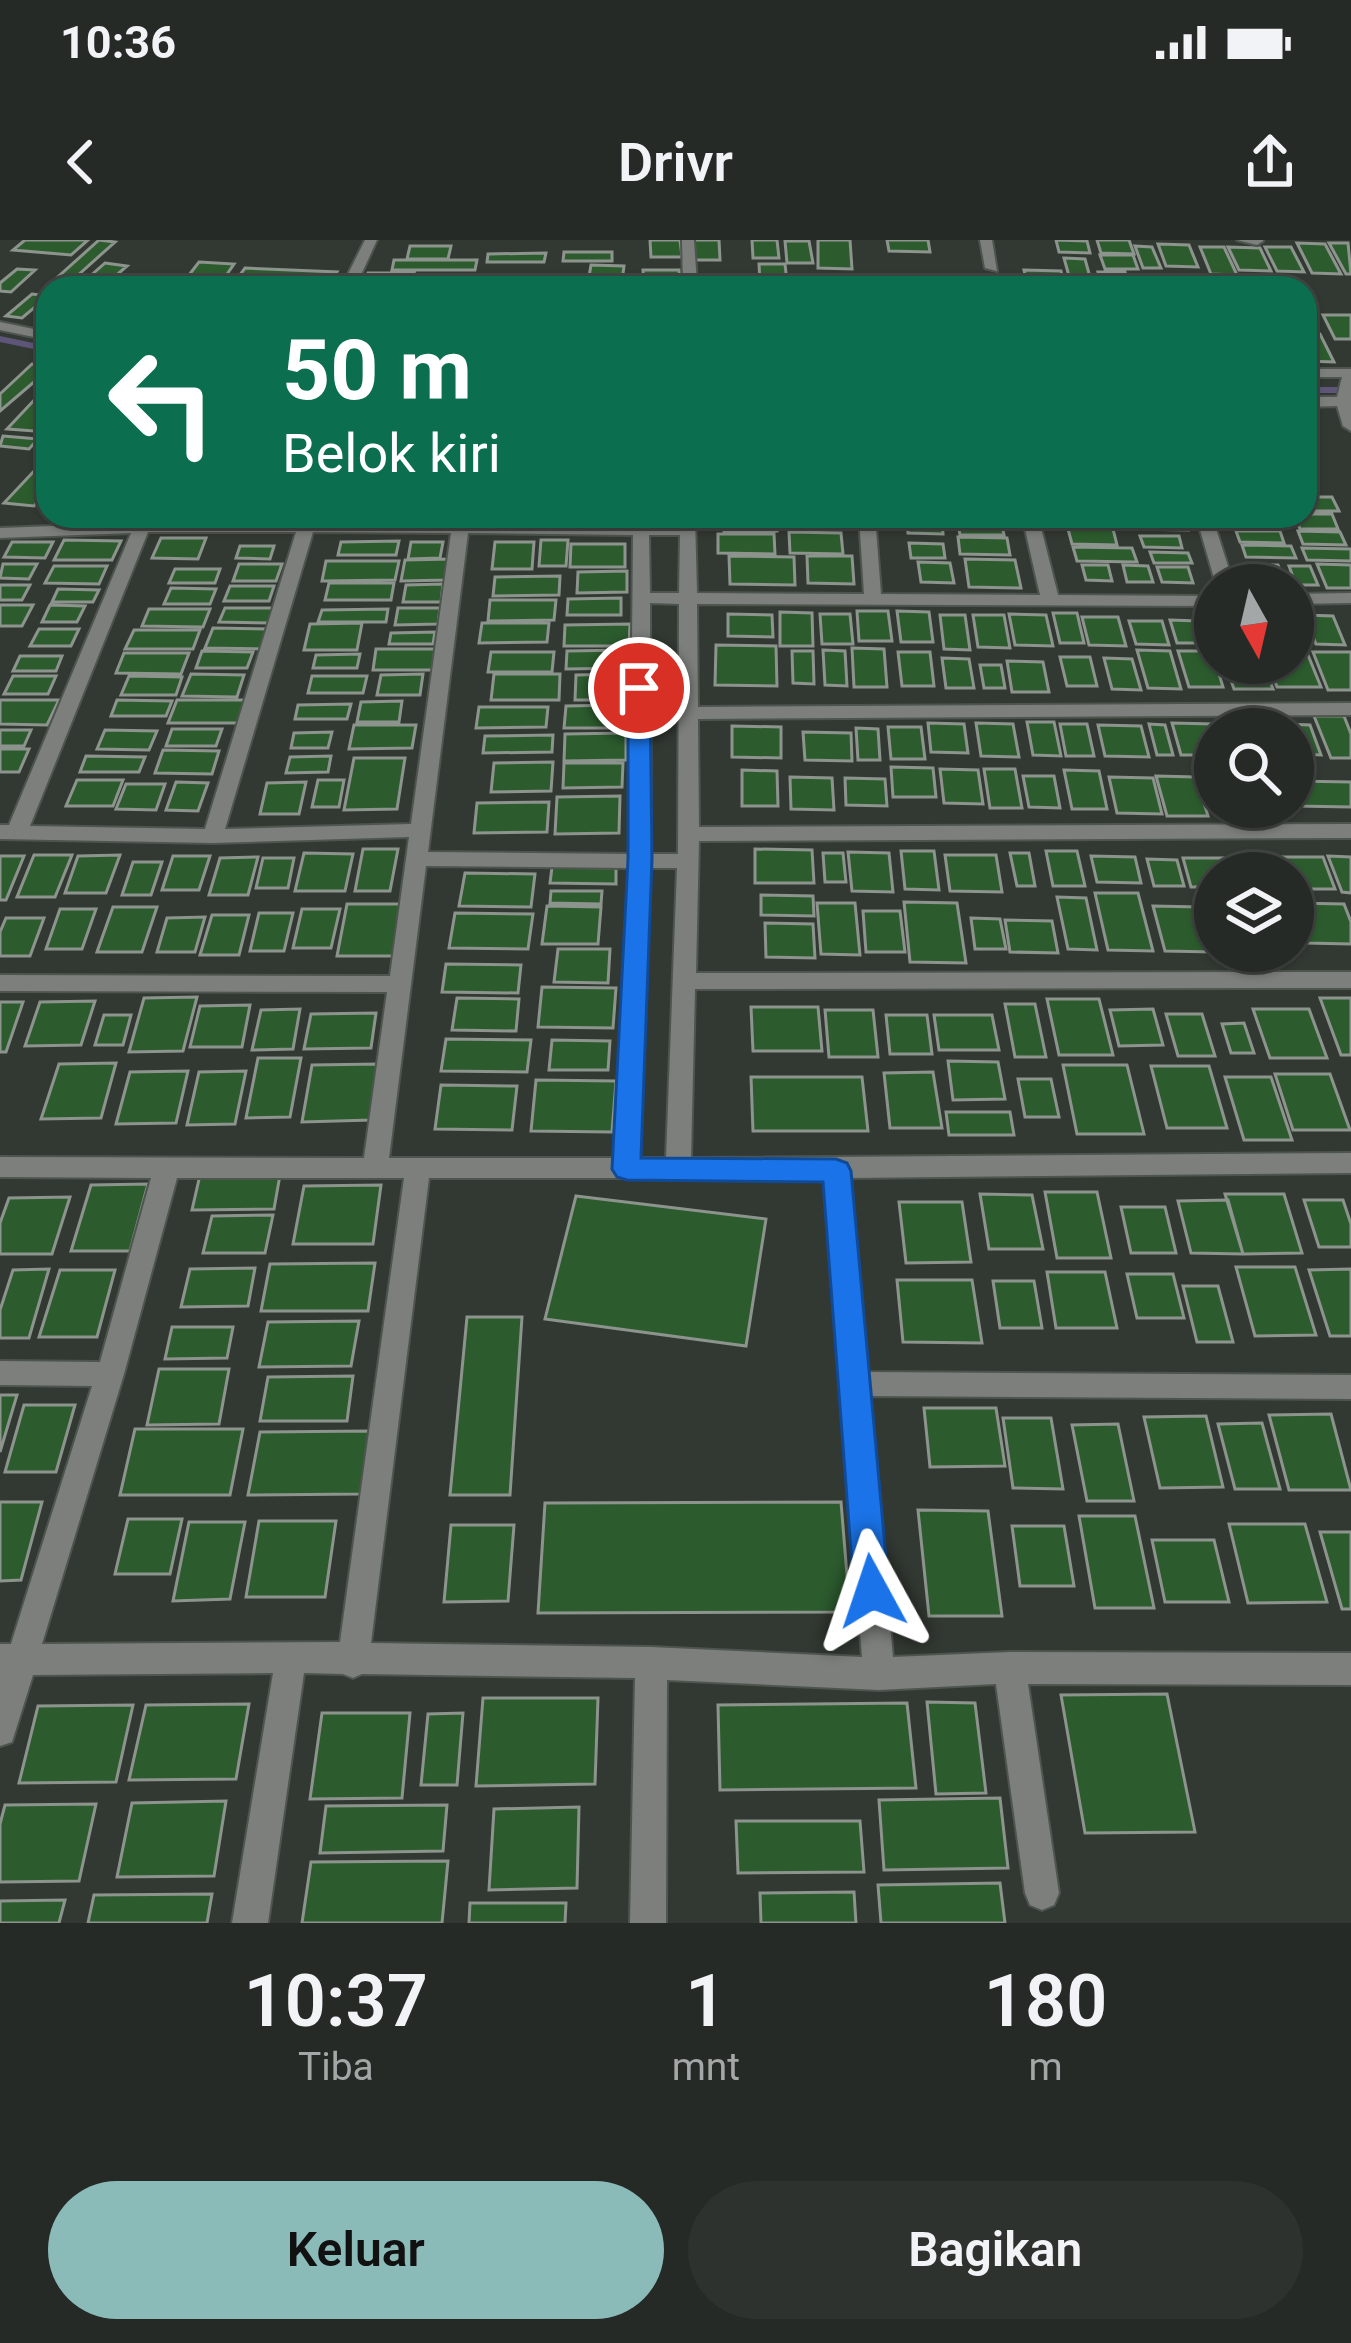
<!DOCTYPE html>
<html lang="id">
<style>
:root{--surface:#262a26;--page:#2e322e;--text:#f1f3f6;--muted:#a4a7a7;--line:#424643;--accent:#8bbbb9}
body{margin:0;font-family:Roboto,sans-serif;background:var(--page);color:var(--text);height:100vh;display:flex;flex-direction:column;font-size:45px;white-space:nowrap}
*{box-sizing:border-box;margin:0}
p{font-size:39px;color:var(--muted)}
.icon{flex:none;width:66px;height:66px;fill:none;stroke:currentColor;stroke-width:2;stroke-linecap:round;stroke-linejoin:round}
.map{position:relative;height:1683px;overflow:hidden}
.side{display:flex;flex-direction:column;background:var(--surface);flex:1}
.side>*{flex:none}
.top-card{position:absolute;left:36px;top:36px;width:1281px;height:252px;border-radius:36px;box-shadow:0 3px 9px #0004,0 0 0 3px var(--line);background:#0b6e4f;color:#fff;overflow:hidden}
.needle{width:78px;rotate:172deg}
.tools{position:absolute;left:1194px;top:324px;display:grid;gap:24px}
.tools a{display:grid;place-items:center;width:120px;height:120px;border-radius:50%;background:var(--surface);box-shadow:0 3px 9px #0004,0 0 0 3px var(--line);font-size:60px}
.pin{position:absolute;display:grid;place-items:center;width:102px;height:102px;color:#fff;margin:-51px;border:6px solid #fff;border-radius:50%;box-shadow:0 3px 12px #0007}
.me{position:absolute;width:132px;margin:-66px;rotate:355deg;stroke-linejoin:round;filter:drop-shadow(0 0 9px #0008)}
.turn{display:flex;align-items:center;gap:42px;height:252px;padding:0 48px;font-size:54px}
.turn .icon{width:156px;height:156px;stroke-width:2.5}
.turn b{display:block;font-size:84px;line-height:102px}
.eta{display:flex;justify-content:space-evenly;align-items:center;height:204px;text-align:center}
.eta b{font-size:72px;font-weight:600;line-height:84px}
.primary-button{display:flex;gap:24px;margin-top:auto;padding:24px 48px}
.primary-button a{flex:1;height:138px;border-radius:72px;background:var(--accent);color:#111;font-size:48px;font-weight:600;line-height:138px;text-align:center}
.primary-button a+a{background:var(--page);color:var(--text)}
.status{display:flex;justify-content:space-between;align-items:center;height:84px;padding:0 60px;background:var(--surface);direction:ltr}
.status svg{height:33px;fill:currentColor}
header{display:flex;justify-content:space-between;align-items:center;height:156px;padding:0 48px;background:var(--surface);font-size:54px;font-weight:600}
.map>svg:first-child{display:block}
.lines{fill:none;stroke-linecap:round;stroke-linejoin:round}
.stream{fill:#5d5679;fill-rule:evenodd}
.building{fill:#2c5c2e;stroke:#8d938d;stroke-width:3}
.street-casing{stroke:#4e544e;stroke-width:4}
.street{fill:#7c7f7c;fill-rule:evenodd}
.route{fill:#1a73e8;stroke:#114b97;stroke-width:3}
</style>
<div class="status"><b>10:36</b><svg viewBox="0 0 49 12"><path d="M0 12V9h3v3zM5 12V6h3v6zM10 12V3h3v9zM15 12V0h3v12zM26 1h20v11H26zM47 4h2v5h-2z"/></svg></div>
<header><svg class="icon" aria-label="back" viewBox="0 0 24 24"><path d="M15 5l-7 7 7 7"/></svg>Drivr<svg class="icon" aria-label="share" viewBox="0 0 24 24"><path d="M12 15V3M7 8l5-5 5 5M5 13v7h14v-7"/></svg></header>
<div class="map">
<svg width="1351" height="1683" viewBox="0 0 1351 1683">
<rect width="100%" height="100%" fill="#323832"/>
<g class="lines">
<path class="stream" d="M0 96 48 106V112L0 102Z
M1305 147H1351V153H1305Z"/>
</g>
<path class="building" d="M25 0H88L71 15 13 10Z
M99 0 115 2 67 45 50 44Z
M650 0H680L682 17H651Z
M694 0H719L720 20H695Z
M752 0H777L779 18H753Z
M818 0H850L852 29 818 28Z
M887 0H928L930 12 889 11Z
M1056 0 1087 1 1090 13 1059 12Z
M1097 0H1129L1134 14 1101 13Z
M785 1H809L813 23H787Z
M1297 3 1325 4 1341 34 1312 33Z
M1329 3H1348L1351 34H1346Z
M1158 4 1189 5 1198 27 1166 26Z
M410 6H451L448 19H407Z
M1135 6 1152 7 1161 28H1143Z
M1200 7H1224L1237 35 1211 34Z
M1228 7 1260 8 1271 31 1239 30Z
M1265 7H1291L1304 32 1277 31Z
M564 12H612V21H563Z
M546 13 544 22H487L488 14Z
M1100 15H1133L1138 29H1105Z
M1064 18 1085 19 1093 48 1072 47Z
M394 20H477L475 30H392Z
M199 22 234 24 225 37 189 35Z
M105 23 127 26 111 40 88 38Z
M759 24H785L787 42H760Z
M591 25 624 26 621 48H587Z
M245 28 337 32 330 44 237 39Z
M17 29 35 30 11 52 0 51V43Z
M643 30H679L680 46 644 47Z
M1024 30 1061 31 1064 45 1027 44Z
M1098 32H1125L1130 48H1103Z
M368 33H414L411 42H365Z
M428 35H480L479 44H426Z
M32 54 48 56 22 78 6 76Z
M1323 75H1351V99H1335Z
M1305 94H1320L1334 122 1305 121Z
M32 124 48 126V130L0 171V154Z
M38 156H48V176L34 191 7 189Z
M3 196 38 199 29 209 0 206Z
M35 230 48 231V250L34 266 4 263Z
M1305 257H1332L1339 271H1305Z
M1305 274H1332L1338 289H1300L1295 276Z
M724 276 777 277V291H724Z
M797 276H842L843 289H798Z
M1128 276H1184L1188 290 1131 289Z
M1232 276H1267L1271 288H1236Z
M957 279H1001L1004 295H960Z
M907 280 942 281 943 294 908 293Z
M1068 289H1113L1117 305 1072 304Z
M1236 291H1280L1284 303 1240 302Z
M1298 291 1340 292 1346 305 1303 304Z
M789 292 841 293 843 314 790 313Z
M718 294H774L775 314 718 313Z
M1140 296H1179L1182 308 1144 307Z
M958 297 1007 298 1010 315 960 314Z
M161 298H206L198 319 152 318Z
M64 300 121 301 112 320H54Z
M541 300H568L566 326H539Z
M399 301 396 315H338L341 302Z
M12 302H53L45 318 4 317Z
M411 302H443L440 318 408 319Z
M495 302H534L532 329H492Z
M909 303 943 304 945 318H911Z
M571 304H625V327H570Z
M1242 305 1291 306 1296 318 1246 317Z
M240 306H274L270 319 236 318Z
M1073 307 1132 308 1137 322 1077 321Z
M1302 308 1351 309V321L1307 320Z
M1150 312 1188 313 1192 323H1154Z
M729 316 794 317 795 345 730 344Z
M807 316H852L854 344 808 343Z
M451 319 448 340 401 341 405 320Z
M965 319 1015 320 1021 348 969 347Z
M326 321H399L395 340 322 341Z
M918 322 950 323 954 343 921 342Z
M3 324H37L29 339 0 338Z
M239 324H282L276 341H233Z
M1317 324 1351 325V348H1327Z
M1082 325H1108L1112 341 1086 340Z
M1123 325 1148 326 1153 342H1127Z
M1244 325H1278L1286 345H1252Z
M54 326H107L99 344 45 343Z
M1289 326H1310L1318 345H1296Z
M1157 327H1188L1193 343 1162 342Z
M175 329H220L215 343H169Z
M627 331V352L577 353 578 332Z
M560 336 559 355 493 356 495 337Z
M329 343H394L391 360H325Z
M443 344 441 362H403L406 345Z
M0 345H30L22 360H0Z
M230 346H274L269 361H224Z
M171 348 216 349 210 364H164Z
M58 349 99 350 93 362H52Z
M621 358V375H567L568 359Z
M490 360H556L554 380 488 381Z
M0 365H33L22 386H0Z
M50 365 85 366 77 382H42Z
M225 368H276L272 383 219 382Z
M398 368H440L438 384 395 385Z
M149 369H210L203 387 142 386Z
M388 369 386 382H318L322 370Z
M857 371H888L892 401H859Z
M897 371 929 372 933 402H901Z
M780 372 812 373 813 406H780Z
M1053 373H1077L1084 403H1060Z
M728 374 772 375 773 397 728 396Z
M820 374H850L853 404H822Z
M1009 374 1046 375 1053 406 1015 405Z
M940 375H965L970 410 944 409Z
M973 375H1004L1010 408 978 407Z
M1304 375 1333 376 1345 405 1316 404Z
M1082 377H1118L1126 406 1089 405Z
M1170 380 1198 381 1205 403H1177Z
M1129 381H1162L1169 405 1136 404Z
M362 383 357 410H304L310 384Z
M482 383H549L547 402 479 403Z
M630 384 629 406H564L565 385Z
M213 388 272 389 265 409 205 408Z
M39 389H79L71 406H30Z
M134 390H200L193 409H125Z
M435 392 433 404H389L391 393Z
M716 405 776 406 777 446 715 445Z
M852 408 884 409 887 447H854Z
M376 409H435L432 430H373Z
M629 410V428L566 429 567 411Z
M823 410 845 411 847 446 825 445Z
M1137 410 1170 411 1181 449 1148 448Z
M202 411 253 412 247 428H196Z
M792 411H813L814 444 793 443Z
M1178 411H1212L1223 447H1189Z
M491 412H554L552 432H488Z
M898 412H930L934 446H902Z
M1313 412H1351V450H1328Z
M124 413H189L181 434 116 433Z
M360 414 357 428H313L316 415Z
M1293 415H1308L1321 447H1277L1268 423H1293Z
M20 416H62L56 431H13Z
M1060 417H1090L1097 446H1067Z
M942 418 969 419 974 448H946Z
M1104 418 1132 419 1141 450 1112 449Z
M1007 421 1043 422 1049 452H1012Z
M1225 423H1263L1273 449H1234Z
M980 425H1001L1005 448H984Z
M191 434 244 435 237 457 182 456Z
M423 434 420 455H377L381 435Z
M494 434H560L559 460H491Z
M626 434 625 460H575L576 435Z
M13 436H56L48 454H4Z
M129 436 182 437 176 455H121Z
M312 436H367L363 453H308Z
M0 460H59L47 485 0 484Z
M117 460 172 461 166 476H111Z
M177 460H245L238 483H168Z
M402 461 399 482H357L361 462Z
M351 464 347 479H295L298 465Z
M620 465V488H564L566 466Z
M479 467H548L546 487 476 488Z
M1314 476H1344L1351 494V518H1331Z
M1228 480H1270L1273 489H1231Z
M1027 482H1054L1061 516 1033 515Z
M928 483 964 484 968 513 931 512Z
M976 483 1013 484 1019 517 981 516Z
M1172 483 1213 484 1215 515H1181Z
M1060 484H1087L1094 516H1066Z
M1149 484 1165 485 1173 515H1157Z
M1284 484 1310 485 1321 515 1295 514 1293 489Z
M354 485H416L412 508 349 509Z
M1098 485 1141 486 1149 517 1105 516Z
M732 486 781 487V518L732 517Z
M888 487H921L925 519H891Z
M856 488 878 489 880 520H858Z
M172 489H222L216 506H166Z
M0 490H31L24 506H0Z
M105 490 157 491 149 510 97 509Z
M332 492 328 508H291L294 493Z
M803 492 851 493 852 521 805 520Z
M626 493V520L564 521 565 494Z
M553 495 552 512 483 513 485 496Z
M0 509H29L19 532H0Z
M163 510 219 511 212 534 155 533Z
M86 516 145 517 139 532H80Z
M331 516 328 532 286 533 290 517Z
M354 518H405L397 569 344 570Z
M553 522 551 551 491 552 494 523Z
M564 523H623L622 547 563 548Z
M891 527 933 528 936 557H893Z
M940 529 978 530 983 564 944 563Z
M984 529H1015L1022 568H990Z
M742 530 777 531 778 566H742Z
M1064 530 1099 531 1107 569H1072Z
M1023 536H1054L1060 568 1029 567Z
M1156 536 1196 537 1208 576H1167Z
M790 537 832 538 834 570 791 569Z
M1109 537 1153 538 1162 574 1117 573Z
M845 538 885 539 887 566 846 565Z
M77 540H123L113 566H66Z
M318 540H344L339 567H312Z
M1293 541 1351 542V567L1296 566Z
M176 542 208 543 198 571 166 570Z
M306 542 299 574H260L267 543Z
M126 544H165L156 570 116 569Z
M620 556 619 593 555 594 557 557Z
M549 562 547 592 474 593 477 563Z
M363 609H398L390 651H355Z
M755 609 812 610 814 643H755Z
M901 611H934L939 650 905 649Z
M1046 611H1077L1085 646H1053Z
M848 612 889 613 893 652 852 651Z
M304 613 353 614 345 651H295Z
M823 613H843L846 642H825Z
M1010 613H1029L1035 646H1017Z
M34 615H72L55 657H17Z
M120 615 106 653H65L78 616Z
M945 615H996L1002 652 950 651Z
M0 616H24L6 660H0Z
M173 616H210L199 650H162Z
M1091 616 1135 617 1141 643 1097 642Z
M1244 616 1272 617 1278 633H1250Z
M1328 616 1351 617V653L1342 652Z
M258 617 248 655H209L220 618Z
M1282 617H1323L1335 649H1293V633H1288Z
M263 618H294L288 648H256Z
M1183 618H1234L1239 633H1215V647H1191Z
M1147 619 1177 620 1184 646H1154Z
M133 622H162L151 655H122Z
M552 627 616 628V644L550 643Z
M465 633 535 634 531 667 459 666Z
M551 651H602L601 664 550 663Z
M1095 653H1138L1153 711 1108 710Z
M761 655 813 656 814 676 761 675Z
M1057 657 1086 658 1097 710 1068 709Z
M904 662 957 663 966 723 910 722Z
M817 663H855L860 715 821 714Z
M1293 663 1344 664 1351 682V704L1306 703Z
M347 664H404L395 716H337Z
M547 666 601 667 598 704H542Z
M1153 666 1200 667 1213 712 1165 711Z
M113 667H157L142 712H97Z
M60 669H96L82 709H46Z
M302 669H340L331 708H293Z
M863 671H900L905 712H866Z
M259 673H293L284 711H250Z
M455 673 533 674 528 709 449 708Z
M212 675H249L239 715H200Z
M205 677 195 712H157L167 678Z
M6 678H44L30 716H0V692Z
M971 678 1000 679 1006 709H975Z
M1005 680 1052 681 1058 713 1010 712Z
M765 683 813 684 815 718 766 717Z
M558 709H610L608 743 554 742Z
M446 724 521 725 518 753 442 752Z
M542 747 616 748 613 788 538 787Z
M197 757 183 811 129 812 144 758Z
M457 758 519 759 516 791 452 790Z
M1320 758H1351V815H1341Z
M1047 759H1099L1113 815H1059Z
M95 761 81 805 25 806 40 762Z
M0 762H23L6 812H0Z
M1005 764H1035L1046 817H1015Z
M250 765 242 807H190L200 766Z
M751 767H818L822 811H753Z
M300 769 293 809 252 810 261 770Z
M1153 769 1163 805 1119 806 1110 770Z
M1253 769H1309L1327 818H1270Z
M825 770H873L878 817H829Z
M376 773 371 808 304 809 311 774Z
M1166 774H1202L1215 816H1178Z
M104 775H131L123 805H95Z
M886 775H927L932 814H890Z
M934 775H992L999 810H939Z
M1244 783 1254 813H1231L1222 784Z
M446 799 531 800 527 832 441 831Z
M552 800 610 801 608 830H549Z
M258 818H301L290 877 246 878Z
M948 821 998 822 1005 859 953 860Z
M116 823 101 878 41 879 59 824Z
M378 824 371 880 302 882 312 825Z
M1063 825H1127L1144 894H1077Z
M1151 826H1209L1227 888H1167Z
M188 831 176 883 116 884 130 832Z
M246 831 235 884 187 885 199 832Z
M933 832 942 888H890L884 833Z
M1275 834H1330L1350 890H1293Z
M751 837H862L868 891H753Z
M1225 837H1271L1292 900H1244Z
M1018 839H1051L1059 877H1025Z
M536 840 616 841 612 892 531 891Z
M441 845 517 846 512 890 435 889Z
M946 872H1010L1014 895H949Z
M200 935H280L274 969 192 970Z
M148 944 130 1011H71L91 945Z
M381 945 373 1004H293L304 946Z
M1045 952H1097L1111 1018H1057Z
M980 954 1032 955 1043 1009H989Z
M1225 954H1284L1302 1013 1243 1014Z
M576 956 766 979 746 1106 545 1079Z
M70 957 52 1014H0V983L9 958Z
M1228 960 1243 1014 1191 1013 1178 961Z
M1304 960H1343L1351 984V1007H1319Z
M899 962H962L971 1022 906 1023Z
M1121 967H1165L1176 1013H1131Z
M273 975 265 1013H203L212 976Z
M375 1023 368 1071H261L270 1024Z
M1236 1027H1295L1316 1095 1255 1096Z
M255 1028 248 1066 181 1067 190 1029Z
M49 1029 29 1098H0V1070L13 1030Z
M1351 1029V1096H1330L1309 1030Z
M60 1030H115L97 1097H39Z
M1047 1032H1105L1117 1088H1056Z
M1127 1034H1173L1184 1078H1137Z
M897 1040H972L982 1103 903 1102Z
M993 1041H1034L1042 1088H1000Z
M1183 1046H1218L1233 1102H1197Z
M467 1077H522L510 1255H450Z
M359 1081 351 1126 259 1127 268 1082Z
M172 1087H233L227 1118 165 1119Z
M159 1129H229L219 1184 147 1185Z
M353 1136 347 1181H260L268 1137Z
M0 1155H17L0 1212Z
M24 1165H75L56 1232H5Z
M924 1168H996L1005 1226 930 1227Z
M1331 1174 1351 1250H1289L1269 1175Z
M1206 1176 1223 1247 1160 1248 1144 1177Z
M1003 1178H1051L1063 1249 1013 1248Z
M1262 1183 1280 1249H1235L1218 1184Z
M1118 1184 1134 1261H1087L1072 1185Z
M135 1189H243L230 1255H120Z
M369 1191 361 1254 248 1255 260 1192Z
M0 1262H42L21 1340 0 1341Z
M841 1262 850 1372 538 1373 545 1263Z
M918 1270 988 1271 1002 1376H929Z
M1079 1276H1135L1154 1368H1095Z
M128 1279H182L170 1334H115Z
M259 1281H336L325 1357H246Z
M189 1282H245L230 1359 173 1361Z
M1229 1284H1305L1327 1362 1248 1363Z
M451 1285H514L508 1361 444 1362Z
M1012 1286H1064L1074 1346H1020Z
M1320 1292H1351V1369H1342Z
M1152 1300H1214L1229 1362H1165Z
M1167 1454 1195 1592 1085 1593 1061 1455Z
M483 1458H598L595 1544 476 1546Z
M927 1462 975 1463 986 1553 936 1554Z
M907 1463 916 1548 720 1550 718 1465Z
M249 1464 236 1539 129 1540 146 1465Z
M133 1465 116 1542 19 1543 38 1466Z
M322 1473H410L402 1558 310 1559Z
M463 1473 457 1545H421L428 1474Z
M1000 1558 1008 1628 884 1630 879 1560Z
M226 1561 214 1636 117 1637 132 1563Z
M96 1564 79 1641 0 1642V1584L5 1565Z
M447 1565 443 1611 320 1613 326 1566Z
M579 1567 577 1648 489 1650 494 1569Z
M736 1581H860L864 1632 738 1633Z
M448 1621 442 1683H302L311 1622Z
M1000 1643 1005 1683H881L878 1645Z
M854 1652 856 1683H761L760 1653Z
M212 1654 207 1683H88L94 1655Z
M65 1660 59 1683H0V1661Z
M470 1663H566L565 1683H469Z"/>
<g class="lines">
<g class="street-casing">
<path id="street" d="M365 0H377L355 48H341Z
M682 0H694L697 44 690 48 683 44Z
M980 0H992L997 31 985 28Z
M1237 0H1263V1L1257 5Z
M179 37 186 41 180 48H166Z
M0 82 48 92V100L0 90Z
M1305 129H1351V191L1343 186 1337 166 1305 167V157H1337L1342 137H1305Z
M634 276H648L649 285H680L681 276H695L697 353 864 354 859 276H875L881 354 1040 355 1022 276H1038L1058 355 1215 356V366L697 364 698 467 1351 463V475L698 479 699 587 1351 584V598L699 601 696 733 1351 732V748L695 749 691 918 1351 913V933L849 938 867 1132 1351 1135V1159L869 1156 893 1417 1010 1412 1351 1413V1445L1028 1444 1059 1653 1054 1665 1042 1670 1030 1665 1025 1653 996 1444 879 1450 667 1440 666 1683H630L635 1438 362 1434 353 1438 343 1434 304 1433 268 1683H232L273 1433 33 1435 12 1502 0 1506V1404H11L92 1146 0 1145V1121L100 1122 151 938 0 937V917L364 918 387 752 0 751V735L390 736 409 597 213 603 0 599V585H9L131 293 0 298V288L185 281 633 285ZM148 292H296L205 589 30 586ZM313 292 451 293 411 584 225 589ZM468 293 633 295 630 614 428 612ZM649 295H680L679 353H650ZM650 363 679 364 678 614H651ZM426 626 629 628 615 918H389ZM650 628H677L666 918H640ZM177 938H404L340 1402 42 1404 124 1134ZM429 938H824L862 1417 651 1407 371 1403Z
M1196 276H1212L1234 345H1216Z
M1351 353V363L1293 364V354Z"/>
</g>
<use href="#street" class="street"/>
</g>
<path class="route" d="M639 442 650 448 652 619 641 918 836 919 847 923 851 931 889 1351 884 1363 872 1368 859 1363 854 1351 823 942 627 940 617 937 612 929 628 619V448Z"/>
</svg>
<div class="tools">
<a><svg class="needle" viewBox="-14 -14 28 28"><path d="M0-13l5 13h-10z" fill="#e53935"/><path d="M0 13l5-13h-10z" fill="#a4a7a7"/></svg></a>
<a><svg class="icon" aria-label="search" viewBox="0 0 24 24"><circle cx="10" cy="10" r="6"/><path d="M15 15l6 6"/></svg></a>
<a><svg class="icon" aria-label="layers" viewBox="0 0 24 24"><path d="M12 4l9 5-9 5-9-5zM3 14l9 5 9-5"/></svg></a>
</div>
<div class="pin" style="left:639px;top:448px;background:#d93025"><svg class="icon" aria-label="arrive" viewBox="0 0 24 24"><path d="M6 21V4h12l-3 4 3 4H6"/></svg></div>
<svg class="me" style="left:872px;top:1351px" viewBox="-20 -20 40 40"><path d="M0-17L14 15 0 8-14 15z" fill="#1a73e8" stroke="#fff" stroke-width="4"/></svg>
<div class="top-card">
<div class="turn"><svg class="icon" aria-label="left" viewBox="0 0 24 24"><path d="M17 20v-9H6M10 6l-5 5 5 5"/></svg><div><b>50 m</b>Belok kiri</div></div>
</div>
</div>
<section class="side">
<div class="eta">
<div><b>10:37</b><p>Tiba</p></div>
<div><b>1</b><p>mnt</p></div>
<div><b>180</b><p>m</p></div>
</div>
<div class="primary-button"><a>Keluar</a><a>Bagikan</a></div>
</section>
